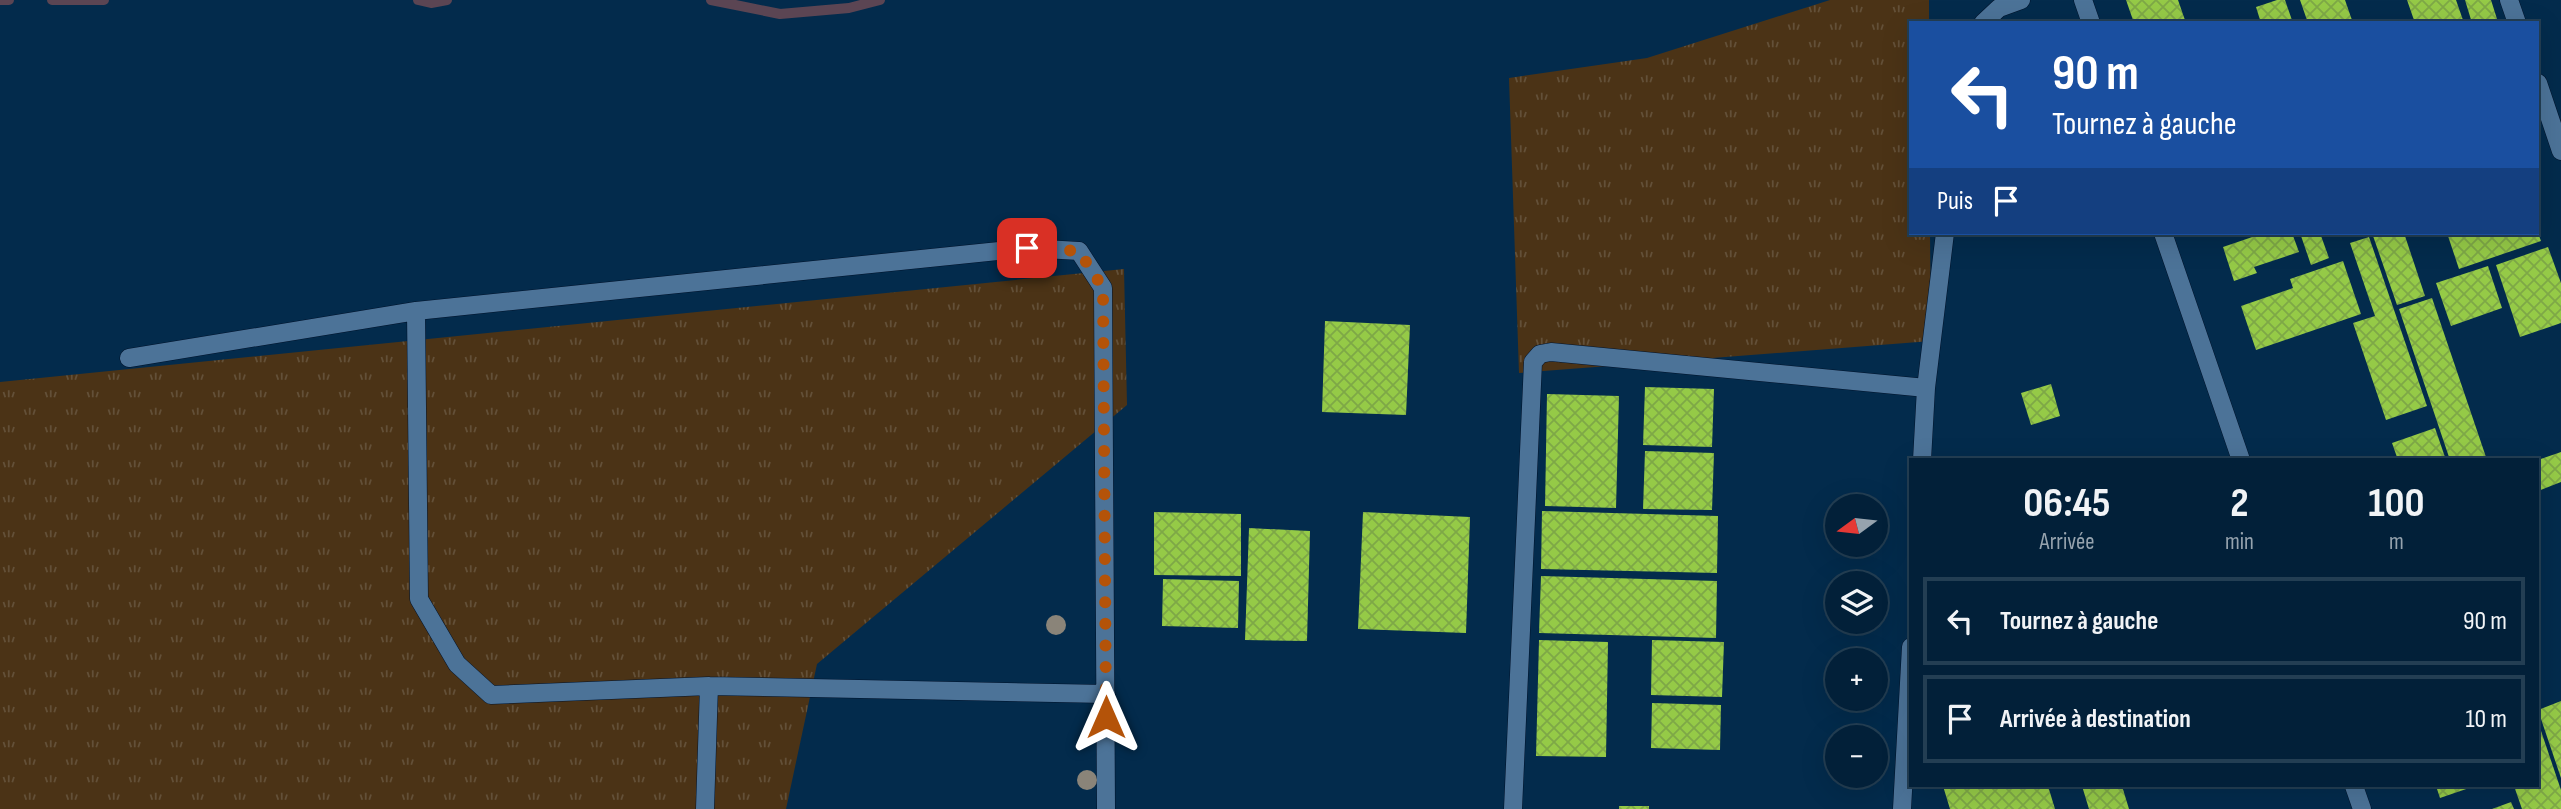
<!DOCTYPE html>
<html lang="fr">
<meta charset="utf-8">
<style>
:root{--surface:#022039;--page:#0c2841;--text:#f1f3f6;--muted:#96a3ae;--line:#233e53}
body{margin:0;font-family:"Sofia Sans Condensed",sans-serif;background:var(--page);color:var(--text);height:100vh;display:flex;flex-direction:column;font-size:26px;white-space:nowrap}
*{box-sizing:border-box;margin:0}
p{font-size:23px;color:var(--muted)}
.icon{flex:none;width:38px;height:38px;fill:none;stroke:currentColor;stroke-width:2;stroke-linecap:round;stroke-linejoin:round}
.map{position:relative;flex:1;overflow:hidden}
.panel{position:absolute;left:1909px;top:458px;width:630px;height:329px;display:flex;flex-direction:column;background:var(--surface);border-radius:0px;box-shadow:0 7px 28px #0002,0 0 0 2px var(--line)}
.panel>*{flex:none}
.hud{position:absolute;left:1909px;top:21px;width:630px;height:214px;border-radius:0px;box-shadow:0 7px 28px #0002,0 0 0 2px var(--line);background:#1a4fa0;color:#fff;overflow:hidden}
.needle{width:46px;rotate:255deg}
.controls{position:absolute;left:1825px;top:494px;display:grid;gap:14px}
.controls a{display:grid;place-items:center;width:63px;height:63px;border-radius:50%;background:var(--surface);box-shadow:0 7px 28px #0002,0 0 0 2px var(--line);font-size:35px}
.pin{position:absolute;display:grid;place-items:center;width:60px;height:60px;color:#fff;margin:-30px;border-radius:14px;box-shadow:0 4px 10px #0006}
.me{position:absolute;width:77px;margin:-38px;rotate:0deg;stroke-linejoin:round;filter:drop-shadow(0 0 5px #0008)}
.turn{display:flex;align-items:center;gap:24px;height:147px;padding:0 28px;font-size:32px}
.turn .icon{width:91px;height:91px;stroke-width:2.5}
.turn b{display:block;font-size:49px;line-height:60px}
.then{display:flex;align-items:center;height:66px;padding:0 28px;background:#0003;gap:14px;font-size:26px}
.eta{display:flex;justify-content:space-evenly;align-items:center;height:119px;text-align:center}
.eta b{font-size:42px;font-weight:700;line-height:49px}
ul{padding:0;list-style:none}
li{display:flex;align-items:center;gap:21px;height:88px;margin:0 14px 10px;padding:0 14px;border:4px solid var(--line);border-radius:0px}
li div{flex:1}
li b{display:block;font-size:26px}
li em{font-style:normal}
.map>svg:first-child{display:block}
.grass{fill:url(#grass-tufts)}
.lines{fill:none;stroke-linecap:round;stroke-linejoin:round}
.stream{stroke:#5b4553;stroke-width:10}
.building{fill:url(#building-cross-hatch)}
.street-casing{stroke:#00132b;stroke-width:19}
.street{stroke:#4c7398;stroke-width:18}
.tree{fill:#8a8479}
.route{stroke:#b45309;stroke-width:12;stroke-dasharray:0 21.6}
</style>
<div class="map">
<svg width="2561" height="809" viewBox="0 0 2561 809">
<defs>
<pattern id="grass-tufts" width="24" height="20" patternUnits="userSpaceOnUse" patternTransform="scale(1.75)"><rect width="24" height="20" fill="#4b3316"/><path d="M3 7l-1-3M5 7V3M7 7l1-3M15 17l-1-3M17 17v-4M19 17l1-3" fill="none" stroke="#635038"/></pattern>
<pattern id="building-cross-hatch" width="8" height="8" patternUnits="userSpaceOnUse" patternTransform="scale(1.75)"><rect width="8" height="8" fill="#95ca47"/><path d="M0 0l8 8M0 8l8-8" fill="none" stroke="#7ea847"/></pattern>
</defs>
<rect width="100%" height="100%" fill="#032b4c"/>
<path class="grass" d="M1830 0H1929V23H1911V233H1930L1931 341 1519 373 1509 78 1647 58Z
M1124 269 1127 405 817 664 786 809H0V382Z"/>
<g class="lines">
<path class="stream" d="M0 0H9
M52 0H104
M418 0 431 3 447 0
M711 0 780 14 849 8 880 0"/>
</g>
<path class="building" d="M2126 0H2178L2186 23H2134Z
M2277 0H2285L2293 23H2261L2256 7Z
M2300 0H2345L2353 23H2308Z
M2407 0H2456L2464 23H2415Z
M2465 0H2491L2497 19 2486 23H2472Z
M2264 233H2292L2299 252 2254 267 2257 273 2234 281 2223 247Z
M2300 233H2320L2329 258 2311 265Z
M2372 233H2404L2425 296 2397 305Z
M2447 233H2538L2541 241 2459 269Z
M2369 237 2427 406 2386 420 2353 323 2375 316 2350 243Z
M2548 247 2561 283V323L2520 337 2496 265Z
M2343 261 2361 314 2256 350 2241 306 2293 288 2290 279Z
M2488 266 2502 308 2451 326 2436 283Z
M2432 298 2487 460H2450L2399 309Z
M1325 321 1410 325 1406 415 1322 412Z
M2051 384 2060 416 2031 425 2021 393Z
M1645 387 1714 389 1712 447 1643 445Z
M1547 394 1619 396 1616 508 1545 506Z
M2435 428 2446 460H2398L2392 443Z
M1645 451 1714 453 1712 510 1643 509Z
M2561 452V482L2538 491V460Z
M1542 511 1718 516 1717 573 1541 569Z
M1154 512 1241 514V576L1154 575Z
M1363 512 1470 517 1466 633 1358 629Z
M1249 528 1310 531 1307 641 1245 640Z
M1541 576 1717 581 1716 638 1539 633Z
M1163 579 1239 581 1238 628 1162 626Z
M1539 640 1608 642 1606 757 1536 756Z
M1652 640 1724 642 1722 697 1651 695Z
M2561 701V778L2538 710Z
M1652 703 1721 705 1720 750 1651 748Z
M2538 722 2561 790V809H2522L2514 786H2538Z
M1943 786H2048L2055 809H1950Z
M2082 786H2122L2129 809H2089Z
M2436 786H2475L2440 798Z
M2511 802 2514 809H2492Z
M1619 806H1649V809H1619Z"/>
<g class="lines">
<g class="street-casing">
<path id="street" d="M2083 0 2091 23
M2509 0 2517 23
M1983 23 1999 8 2021 0
M2538 83 2561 151
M2163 233 2241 460
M416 311 419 599 457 664 491 695 709 686 1106 694
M129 358 416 311 1027 248 1079 251 1103 288 1106 809
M1922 460 1926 388 1945 233
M2354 786 2362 809
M705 809 709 686
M1513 809 1533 362 1540 354 1551 352 1926 388
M1902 809 1911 647"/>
</g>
<use href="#street" class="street"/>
</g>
<g class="tree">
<circle cx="1056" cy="625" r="10"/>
<circle cx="1087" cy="780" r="10"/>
</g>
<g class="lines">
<path class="route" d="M1027 248 1079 251 1103 288 1106 717"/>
</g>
</svg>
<div class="controls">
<a><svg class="needle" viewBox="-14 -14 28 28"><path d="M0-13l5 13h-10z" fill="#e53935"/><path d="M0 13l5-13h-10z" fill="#96a3ae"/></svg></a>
<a><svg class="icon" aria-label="layers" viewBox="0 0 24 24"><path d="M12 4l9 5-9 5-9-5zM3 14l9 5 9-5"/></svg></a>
<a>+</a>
<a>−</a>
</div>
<div class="pin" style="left:1027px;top:248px;background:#d93025"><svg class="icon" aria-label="arrive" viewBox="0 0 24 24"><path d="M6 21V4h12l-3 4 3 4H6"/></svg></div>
<svg class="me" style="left:1106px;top:717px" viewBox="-20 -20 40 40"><path d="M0-17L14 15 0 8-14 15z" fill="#b45309" stroke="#fff" stroke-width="4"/></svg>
<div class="hud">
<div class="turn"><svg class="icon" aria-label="left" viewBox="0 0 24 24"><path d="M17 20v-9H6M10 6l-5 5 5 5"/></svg><div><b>90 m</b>Tournez à gauche</div></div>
<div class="then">Puis<svg class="icon" aria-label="arrive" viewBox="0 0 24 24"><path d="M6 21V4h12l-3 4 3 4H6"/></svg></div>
</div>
<section class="panel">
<div class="eta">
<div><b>06:45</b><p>Arrivée</p></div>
<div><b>2</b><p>min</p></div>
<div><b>100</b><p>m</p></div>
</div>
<ul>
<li><svg class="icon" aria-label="left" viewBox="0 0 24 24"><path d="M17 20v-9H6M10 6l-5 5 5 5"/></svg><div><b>Tournez à gauche</b></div><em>90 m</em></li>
<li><svg class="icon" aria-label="arrive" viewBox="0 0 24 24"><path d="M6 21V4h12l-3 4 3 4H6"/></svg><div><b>Arrivée à destination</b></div><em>10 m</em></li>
</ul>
</section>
</div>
